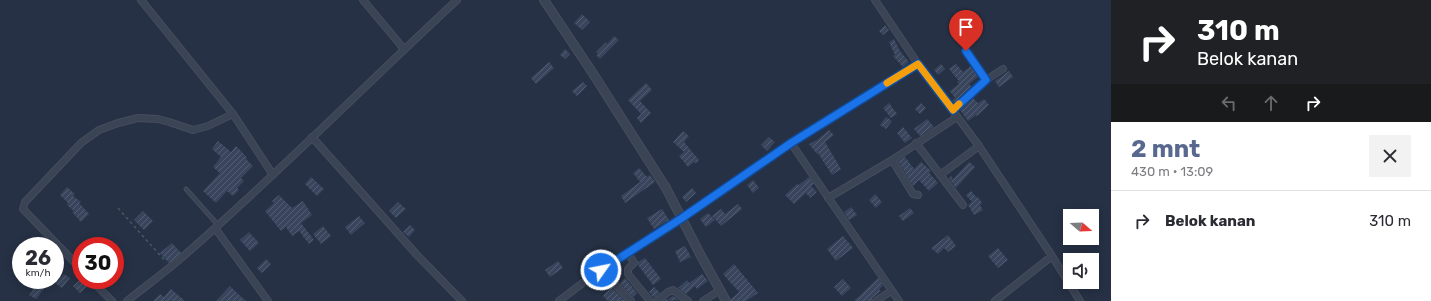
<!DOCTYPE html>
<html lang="id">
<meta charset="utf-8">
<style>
:root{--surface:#fff;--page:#f2f2f3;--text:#2b2b33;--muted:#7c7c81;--line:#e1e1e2;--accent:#58688e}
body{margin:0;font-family:Rubik,sans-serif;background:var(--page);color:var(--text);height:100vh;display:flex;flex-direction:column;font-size:15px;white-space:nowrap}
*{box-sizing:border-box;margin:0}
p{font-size:13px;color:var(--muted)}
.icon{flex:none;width:22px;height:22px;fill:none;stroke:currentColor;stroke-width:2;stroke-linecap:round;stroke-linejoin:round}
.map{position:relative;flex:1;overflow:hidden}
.sheet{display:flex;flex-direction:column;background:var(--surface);width:320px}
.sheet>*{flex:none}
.top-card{background:#202124;color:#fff;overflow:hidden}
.needle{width:26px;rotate:109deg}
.tools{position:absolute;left:1063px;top:209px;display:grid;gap:8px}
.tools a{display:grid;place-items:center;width:36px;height:36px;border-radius:0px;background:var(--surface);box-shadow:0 2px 10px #0003;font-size:20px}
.speed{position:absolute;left:12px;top:237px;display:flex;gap:8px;font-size:20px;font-weight:700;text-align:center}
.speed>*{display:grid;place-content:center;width:52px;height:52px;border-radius:50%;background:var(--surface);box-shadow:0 2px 10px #0003;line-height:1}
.speed small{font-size:10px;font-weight:400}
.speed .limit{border:6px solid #d22;background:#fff;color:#111}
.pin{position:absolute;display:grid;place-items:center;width:34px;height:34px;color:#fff;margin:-41px -17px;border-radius:50% 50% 50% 0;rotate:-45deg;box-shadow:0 0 4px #0007}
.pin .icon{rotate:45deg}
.me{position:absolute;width:44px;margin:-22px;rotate:57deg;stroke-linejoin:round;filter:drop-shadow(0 0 3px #0008)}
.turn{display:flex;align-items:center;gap:14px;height:84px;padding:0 20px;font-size:18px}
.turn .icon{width:52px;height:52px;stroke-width:2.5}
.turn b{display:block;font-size:28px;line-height:34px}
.lanes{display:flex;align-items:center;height:38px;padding:0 20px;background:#0003;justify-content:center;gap:20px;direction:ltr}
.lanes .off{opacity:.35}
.round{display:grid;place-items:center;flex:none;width:42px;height:42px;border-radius:0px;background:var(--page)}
.headline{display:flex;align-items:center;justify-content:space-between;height:68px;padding:0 20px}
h1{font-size:24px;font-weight:700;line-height:30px;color:var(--accent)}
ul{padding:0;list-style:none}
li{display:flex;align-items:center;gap:12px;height:60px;padding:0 20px;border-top:1px solid var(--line)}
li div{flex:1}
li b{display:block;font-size:15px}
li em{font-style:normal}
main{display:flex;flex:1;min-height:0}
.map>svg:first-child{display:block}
.building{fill:url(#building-hatch)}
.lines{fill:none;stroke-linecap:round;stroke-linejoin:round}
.service-casing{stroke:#454d5e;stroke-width:5}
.minor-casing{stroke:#454d5e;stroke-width:8}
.tertiary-casing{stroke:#454d5e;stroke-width:10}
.path{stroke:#425a5e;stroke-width:1.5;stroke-dasharray:3 3;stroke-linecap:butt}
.service{stroke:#3b4455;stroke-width:3}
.minor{stroke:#3b4455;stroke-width:6}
.tertiary{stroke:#3b4455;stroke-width:8}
.route-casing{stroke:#114b97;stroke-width:10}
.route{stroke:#1a73e8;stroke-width:7}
.slow{stroke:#f59e0b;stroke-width:7}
</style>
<main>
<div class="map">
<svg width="1111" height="301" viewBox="0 0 1111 301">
<defs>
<pattern id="building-hatch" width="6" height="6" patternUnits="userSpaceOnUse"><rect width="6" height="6" fill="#38455c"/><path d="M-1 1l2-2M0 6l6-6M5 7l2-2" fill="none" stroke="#535e72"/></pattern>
</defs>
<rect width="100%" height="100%" fill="#263145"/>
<path class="building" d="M582 14 590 22 582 30 574 23Z
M885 25 889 30 883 35 879 31Z
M614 36 619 40 600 59 596 55 598 54 596 52 606 42 607 44Z
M894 39 900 51 909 62 903 67 893 56 895 55 889 42Z
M565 49 570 54 565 59 560 55Z
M549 62 554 68 536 84 531 78Z
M941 64 945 69 938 75 934 70Z
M956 64 963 72 971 66 978 77 969 84 972 87 955 103 952 100 955 98 950 91 959 84 957 82 959 81 949 69Z
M1009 71 1013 77 999 87 995 81Z
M583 82 587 86 577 96 572 91Z
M646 83 652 90 640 101 651 113 641 123 637 118 641 114 628 100Z
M973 98 978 103 984 99 989 105 977 116 976 115 968 121 960 110Z
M889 103 897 114 891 118 883 108Z
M921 103 926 108 920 114 915 109Z
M886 117 892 121 886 129 880 125Z
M927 119 934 127 920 136 914 129Z
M903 127 912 138 905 143 897 133Z
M829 130 834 135 825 142 841 169 832 175 818 153 817 154 809 144 817 140Z
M683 131 689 136 684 142 699 160 696 163 694 162 688 167 679 156 684 152 673 142Z
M769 137 775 142 767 151 761 145Z
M218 141 231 152 236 146 242 152 247 158 246 159 253 166 241 178 244 181 237 188 239 190 233 196 227 191 216 203 203 191 220 173 213 167 221 157 212 149Z
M905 157 914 169 921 162 931 171 929 173 938 183 929 191 919 180 913 186 898 161Z
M969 162 975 167 956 188 949 179 951 176 953 179Z
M639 168 647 177 650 175 655 182 625 203 621 196 640 182 633 173Z
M311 177 324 189 317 196 305 184Z
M809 177 814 184 811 186 817 192 810 198 806 193 794 204 785 195 797 184 799 185Z
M753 180 759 188 753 193 747 185Z
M67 187 75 194 73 196 81 202 79 203 89 214 81 222 72 212 74 211 67 205 68 203 60 195Z
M692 188 696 193 686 202 682 197Z
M971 191 977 198 978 197 982 203 980 205 983 210 974 215 968 205 972 202 966 195Z
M875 194 882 202 876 208 869 200Z
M279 195 292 208 303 201 312 215 301 223 314 240 309 244 299 231 292 236 286 227 281 231 265 211 274 203 272 201Z
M398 202 406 209 396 218 389 211Z
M738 204 742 209 721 226 712 216 721 209 725 214Z
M851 207 857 215 849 220 844 212Z
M910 208 914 213 903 221 899 216Z
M662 209 669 220 654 229 647 218Z
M143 211 153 221 144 230 134 220Z
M708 213 715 220 706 227 700 219Z
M359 216 365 223 351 235 345 227Z
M410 225 415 230 409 237 403 232Z
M323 226 331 236 321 244 313 234Z
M249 232 259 243 250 251 240 240Z
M948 235 956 246 948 252 944 248 938 254 931 248Z
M843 236 853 248 836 261 827 249Z
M33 238 41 246H25Z
M172 243 181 253 169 263 160 253Z
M685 246 691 257 680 262 675 251Z
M998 248 1008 260 998 268 988 256Z
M645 258 661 279 653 285 638 265V262Z
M266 259 271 264 262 273 257 268Z
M558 261 563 268 550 277 545 270Z
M734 264 758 293 746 301H731V299L739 292 723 274Z
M55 272 61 277 64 274 70 278 62 288 55 283Z
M702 274 708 281 697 289 695 286 686 294 678 288 687 280 689 283Z
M625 278 637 293 633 297 620 283Z
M878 278 883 285 879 290 881 291 872 298V301H854Z
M81 279V280H84L89 285 80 293 73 286Z
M843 279 851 288 842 296 834 287Z
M38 284 44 289 36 299 29 295Z
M230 286 234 290 246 301H216Z
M611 287 625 301H608L603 296Z
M654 287 660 293 654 298 649 292Z
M171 289 185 301H153L160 294 164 297Z
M673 296 679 300 664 301 666 299 667 300Z"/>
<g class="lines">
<g class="service-casing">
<path id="service" d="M186 189 218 225"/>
</g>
<g class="minor-casing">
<path id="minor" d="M141 0 233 114 273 175
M363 0 404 49
M875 0 918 64 979 146 1052 256 1080 301
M966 51 986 80
M953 111 986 80 1003 69
M312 137 417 255 462 301
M791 143 899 301
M916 143 963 205
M892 160 913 194 918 195
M940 175 979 146
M828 198 892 160 957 117
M215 228 268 301
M628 253 634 263 628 269V274L650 301
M81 269 23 209 25 202 81 143 99 130 118 123 138 118 158 119 169 122 193 130 208 126 233 114
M601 270 631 301
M91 280 112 301
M127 301C147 285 168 270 187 253 280 172 366 84 457 0
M559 301 584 282 682 218 791 143 918 64
M657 301 668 292 673 290 688 301
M703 301 720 290
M876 301 891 291
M995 301 1052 256"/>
</g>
<g class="tertiary-casing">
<path id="tertiary" d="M544 0 592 72 666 188 701 256 726 301"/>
</g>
<path class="path" d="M118 208 166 262"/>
<use href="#service" class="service"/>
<use href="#minor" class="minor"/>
<use href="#tertiary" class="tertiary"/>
</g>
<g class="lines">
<g class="route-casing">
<path id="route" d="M601 270 682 218 791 143 918 64 953 110 986 80 966 51"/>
</g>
<use href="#route" class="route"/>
<path class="slow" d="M887 83 918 64 953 110 959 104"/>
</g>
</svg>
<div class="tools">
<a><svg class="needle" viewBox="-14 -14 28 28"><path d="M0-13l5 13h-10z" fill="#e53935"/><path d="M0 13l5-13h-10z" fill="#7c7c81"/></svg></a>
<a><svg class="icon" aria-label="sound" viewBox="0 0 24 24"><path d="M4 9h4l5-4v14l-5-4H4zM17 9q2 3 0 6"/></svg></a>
</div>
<div class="speed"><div>26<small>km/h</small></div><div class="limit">30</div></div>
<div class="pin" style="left:966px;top:51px;background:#d93025"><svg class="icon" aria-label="arrive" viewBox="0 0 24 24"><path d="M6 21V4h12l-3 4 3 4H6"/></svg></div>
<svg class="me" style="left:601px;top:270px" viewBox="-20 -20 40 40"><circle r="17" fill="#1a73e8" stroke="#fff" stroke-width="3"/><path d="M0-11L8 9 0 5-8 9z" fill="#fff"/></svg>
</div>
<section class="sheet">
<div class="top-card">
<div class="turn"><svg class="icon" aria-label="right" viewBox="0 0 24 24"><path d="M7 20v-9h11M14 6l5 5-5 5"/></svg><div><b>310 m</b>Belok kanan</div></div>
<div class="lanes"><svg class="icon off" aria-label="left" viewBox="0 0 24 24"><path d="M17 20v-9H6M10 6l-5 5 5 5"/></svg><svg class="icon off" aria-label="ahead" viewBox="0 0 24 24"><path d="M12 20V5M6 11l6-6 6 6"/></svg><svg class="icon" aria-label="right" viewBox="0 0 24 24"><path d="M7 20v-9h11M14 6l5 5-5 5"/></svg></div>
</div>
<div class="headline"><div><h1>2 mnt</h1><p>430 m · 13:09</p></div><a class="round"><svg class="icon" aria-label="close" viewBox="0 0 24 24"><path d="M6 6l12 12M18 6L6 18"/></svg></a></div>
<ul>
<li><svg class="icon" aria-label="right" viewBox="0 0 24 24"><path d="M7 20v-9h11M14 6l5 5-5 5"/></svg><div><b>Belok kanan</b></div><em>310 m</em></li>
</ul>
</section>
</main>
